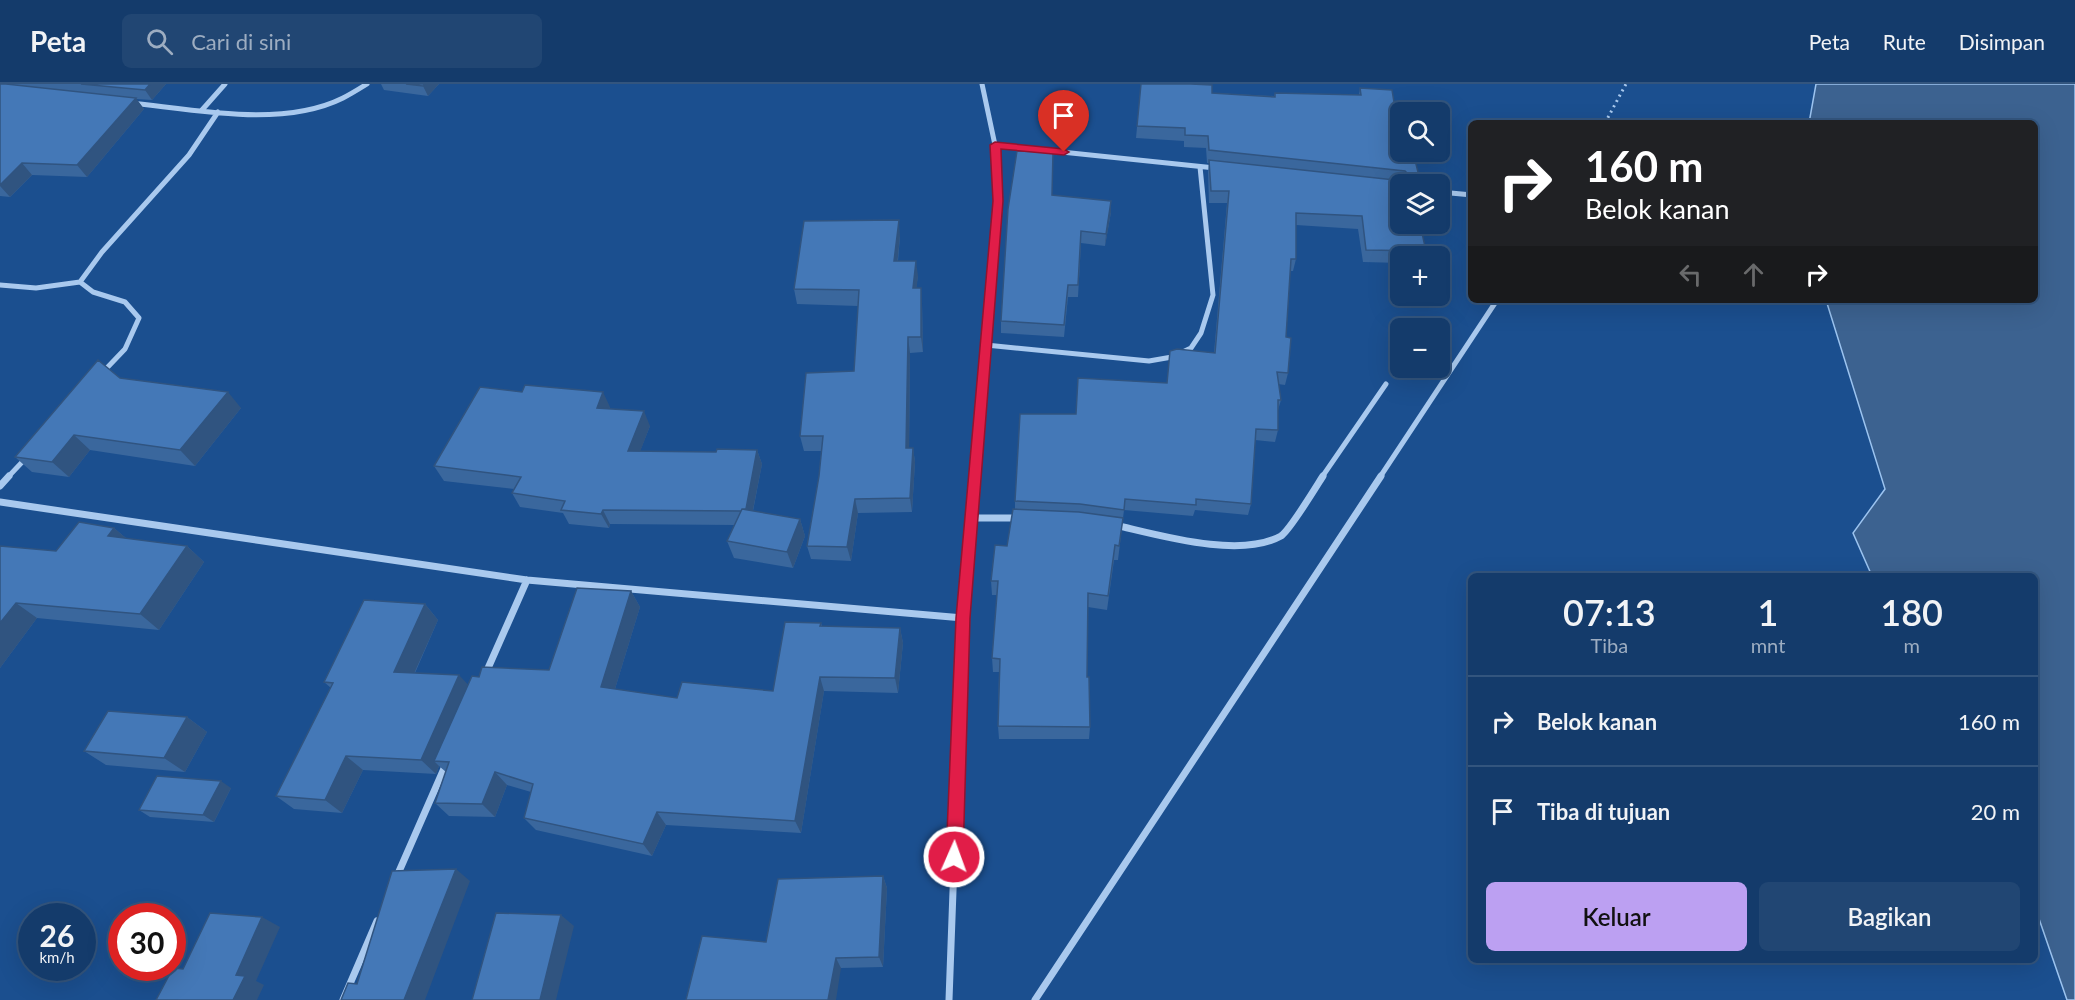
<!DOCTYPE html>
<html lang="id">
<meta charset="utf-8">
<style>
:root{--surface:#143b6b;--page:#214673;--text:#f1f3f6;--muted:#9dadc1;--line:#33557e;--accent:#bca0f2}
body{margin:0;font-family:Lato,sans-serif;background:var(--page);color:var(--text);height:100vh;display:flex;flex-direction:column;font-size:22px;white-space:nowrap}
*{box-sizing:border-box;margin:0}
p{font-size:20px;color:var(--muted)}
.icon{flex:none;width:33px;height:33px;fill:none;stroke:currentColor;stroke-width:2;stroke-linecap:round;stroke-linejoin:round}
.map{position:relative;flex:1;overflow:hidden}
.panel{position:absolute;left:1468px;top:489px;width:570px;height:390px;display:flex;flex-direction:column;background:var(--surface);border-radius:9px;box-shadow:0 6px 24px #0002,0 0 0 2px var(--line)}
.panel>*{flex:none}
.top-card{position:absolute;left:1468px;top:36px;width:570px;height:183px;border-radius:9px;box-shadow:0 6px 24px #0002,0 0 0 2px var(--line);background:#202124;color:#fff;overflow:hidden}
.controls{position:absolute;left:1390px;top:18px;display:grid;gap:12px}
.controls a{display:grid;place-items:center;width:60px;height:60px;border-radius:9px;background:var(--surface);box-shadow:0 6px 24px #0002,0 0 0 2px var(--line);font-size:30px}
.speed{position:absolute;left:18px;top:819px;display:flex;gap:12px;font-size:30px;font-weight:700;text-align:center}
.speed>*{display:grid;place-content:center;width:78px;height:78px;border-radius:50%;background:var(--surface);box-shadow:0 6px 24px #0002,0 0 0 2px var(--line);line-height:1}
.speed small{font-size:15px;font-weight:400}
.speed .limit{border:9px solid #d22;background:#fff;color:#111}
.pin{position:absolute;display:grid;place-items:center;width:51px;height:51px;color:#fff;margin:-62px -26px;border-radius:50% 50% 50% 0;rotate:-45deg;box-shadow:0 0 6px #0007}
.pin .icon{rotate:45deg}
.me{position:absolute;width:66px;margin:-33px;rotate:2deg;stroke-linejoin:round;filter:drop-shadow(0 0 4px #0008)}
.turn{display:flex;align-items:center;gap:21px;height:126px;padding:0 18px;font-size:27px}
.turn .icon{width:78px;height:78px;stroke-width:2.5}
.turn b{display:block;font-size:42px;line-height:51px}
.lanes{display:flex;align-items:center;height:57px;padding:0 18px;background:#0003;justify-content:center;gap:30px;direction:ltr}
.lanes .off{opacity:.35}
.eta{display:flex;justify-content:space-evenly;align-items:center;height:102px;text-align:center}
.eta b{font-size:36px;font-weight:600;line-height:42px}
.button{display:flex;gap:12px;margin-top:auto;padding:12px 18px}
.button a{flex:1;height:69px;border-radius:9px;background:var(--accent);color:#111;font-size:24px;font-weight:600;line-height:69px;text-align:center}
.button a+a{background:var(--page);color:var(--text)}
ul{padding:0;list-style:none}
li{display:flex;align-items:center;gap:18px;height:90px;padding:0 18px;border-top:2px solid var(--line)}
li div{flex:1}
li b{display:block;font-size:22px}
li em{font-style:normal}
header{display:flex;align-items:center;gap:36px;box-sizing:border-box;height:84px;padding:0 30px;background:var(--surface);border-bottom:2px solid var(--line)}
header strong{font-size:28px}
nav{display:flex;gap:33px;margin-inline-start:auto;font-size:21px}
.search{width:420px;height:54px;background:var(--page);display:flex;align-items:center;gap:15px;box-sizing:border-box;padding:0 21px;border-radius:9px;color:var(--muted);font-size:22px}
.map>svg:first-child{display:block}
.water{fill:#3c6290;stroke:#9cc4f0;stroke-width:1.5}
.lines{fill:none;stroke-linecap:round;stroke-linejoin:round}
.path{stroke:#a9c9ee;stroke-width:3;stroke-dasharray:2 4;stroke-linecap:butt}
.minor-far1{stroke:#a9c9ee;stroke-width:5}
.minor{stroke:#a9c9ee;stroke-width:7}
.wall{fill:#3a679d}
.shaded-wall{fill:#305480}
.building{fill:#4478b7;stroke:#305480;stroke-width:1.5}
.route{fill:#e11d48;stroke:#92132f;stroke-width:1.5}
</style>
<header>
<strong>Peta</strong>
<div class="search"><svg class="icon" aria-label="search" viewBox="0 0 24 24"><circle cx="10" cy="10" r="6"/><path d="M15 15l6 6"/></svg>Cari di sini</div>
<nav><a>Peta</a><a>Rute</a><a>Disimpan</a></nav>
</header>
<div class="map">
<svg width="2075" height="916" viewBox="0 0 2075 916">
<rect width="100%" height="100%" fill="#1b4f8f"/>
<path class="water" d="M1816 0H2075V916H2067L2036 826V492H1872L1853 449 1885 405 1826 216H2036V39H1809Z"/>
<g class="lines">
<path class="path" d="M1605 39 1626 0"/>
<path class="minor-far1" d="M132 19C196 26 283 44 343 14 351 10 359 5 367 0
M202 26 225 0
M995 61 1215 84
M1440 108 1472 111
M0 201 36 204 80 198
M986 261 1149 277 1172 273 1191 264 1201 249 1213 211 1200 83
M103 288 125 265 139 234 125 218 93 208 80 198 102 168 189 71 218 28
M8 393 26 374
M975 393 998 117 995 61 982 0
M1322 393 1386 300
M1380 393 1497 216"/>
<path class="minor" d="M0 402 9 392
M0 418 527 496 963 534
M971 434H1018
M1115 441C1159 451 1240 475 1281 452 1290 446 1316 403 1323 392
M485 591 527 496
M397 792 446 680
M343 916 377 837
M949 916 963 534 975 392
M1035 916 1381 392"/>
</g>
<path class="wall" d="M0 0H166L152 16 136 15 144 25 87 93 32 91 10 113 0 112Z
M381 0H439L428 12 384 6Z
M1141 0 1212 9 1274 12 1275 9 1359 11 1360 4 1401 68H1431L1430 71 1414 70 1401 140H1429L1425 151H1422L1426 167 1425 172H1401V179L1363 178 1358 145 1296 141V175L1293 187H1290L1286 253 1288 289 1285 301 1278 300 1281 316 1278 326V346L1275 358 1255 356 1251 420 1248 431 1195 426 1193 432 1124 426 1118 476H1114L1107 526 1088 523 1087 593 1090 643 1089 655H999L998 642 999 588H993L992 574 997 511H992L991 497 1007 462 1015 425V417L1076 330 1166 299 1214 269 1227 119H1209L1208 88 1209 79H1207L1206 64 1184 63V57L1136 54Z
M1052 111 1111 117V128L1105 162 1081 159 1078 213H1068L1064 253 1001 249V237Z
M900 152 898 177 918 192 916 204 922 219 923 268 910 269 909 364H913L915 378 912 428 858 429 851 477 811 475 807 462 819 392 822 367H804L800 352 854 287 858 222 797 220 794 205Z
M120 294 241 324 195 382 90 366 69 393 32 388 15 373Z
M610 323 609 325 650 342 640 367 716 368 757 366 762 380 753 427 800 435 805 452 793 484 734 474 727 457 735 441 610 440 609 444 569 440 563 429 520 423 512 409 514 405 444 397 434 382Z
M114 444 127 455 187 462 204 478 159 546 37 534 0 584V462L56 467Z
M631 507 640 523 615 605 677 614 773 607 821 539 822 542 900 544 903 559 898 609 824 607 801 749 666 741 652 772 536 746 524 734 531 708 507 701 495 733 449 732 435 719 446 688 439 682 436 690 363 686 342 729 294 725 276 712 331 604 324 598 425 520 438 536 415 589 468 601 479 593 549 586Z
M187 633 207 648 185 688 106 681 84 667Z
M231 704 214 738 150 733 139 726Z
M883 792 887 804 883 883 841 884 766 858Z"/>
<path class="shaded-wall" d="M150 0H166L152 16 145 6Z
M425 0H439L428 12 423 2Z
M136 14 144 25 87 93 77 81Z
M22 79 32 91 10 113 0 102V101Z
M1111 117V128L1105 162 1106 150Z
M899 136 900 152 896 192 894 177Z
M916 177 918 192 915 219 913 204Z
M921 204 922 219 923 268 921 253Z
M908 253 910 269 909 378 906 364Z
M228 308 241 324 195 382 180 366Z
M603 308 610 323 604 338 597 324Z
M644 327 650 342 635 381 628 367Z
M74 351 90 366 69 393 52 378Z
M913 364 915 378 912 428 910 414Z
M757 366 762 380 750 441 746 427Z
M855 415 858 429 851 477 847 463Z
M603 426 610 440 609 444 601 430Z
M800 435 805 452 793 484 787 468Z
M114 444 133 460 108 452Z
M187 462 204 478 159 546 140 530Z
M631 507 640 523 611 618 601 603Z
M16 519 37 534 0 584V539Z
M425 520 438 536 408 603 394 588Z
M900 544 903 559 898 609 895 594Z
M459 591 473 606 434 677 439 682 436 690 421 676Z
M820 593 824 607 801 749 795 737Z
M187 633 207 648 185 688 164 674Z
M346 672 363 686 342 729 325 716Z
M495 688 507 701 495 733 482 720Z
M221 697 231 704 214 738 203 731Z
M657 728 666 741 652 772 643 760Z
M456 785 470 797 425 916H404Z
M883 792 887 804 883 883 879 873Z
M561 831 574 842 556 916H540Z
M262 833 280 843 256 897 264 901 257 916H233L236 891Z
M836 874 841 884 836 916H828Z"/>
<path class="building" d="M0 0H6L136 14 77 81 22 79 0 101Z
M81 0H150L145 6Z
M406 0H425L423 2Z
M1141 0H1191L1212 1V9L1275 13V9L1361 11 1360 4 1392 6 1394 18 1429 20 1430 28H1401V68H1413L1421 100H1401V140H1420L1426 167 1366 166 1362 132 1296 129V175H1291L1286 253 1291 254 1288 289 1277 288 1281 316H1278V346L1256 345 1251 420 1196 415V421L1125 415 1124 426 1080 420 1015 417 1020 330H1076L1078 294 1167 299 1170 267 1177 265 1215 269 1229 107H1211L1209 76 1404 97 1410 92 1405 87 1209 66 1208 52 1185 51V44L1137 42Z
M1017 67 1053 68 1052 111 1111 117 1106 150 1081 147 1078 201H1068L1064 241 1001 237 1008 125Z
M899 136 894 177H916L913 204H921V253H908L906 364H913L910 414 855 415 847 463 807 462 819 392 823 352H800L806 289 854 287 859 206 794 205 804 137Z
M98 276 120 294 228 308 180 366 74 351 52 378 15 373Z
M525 301 603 308 597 324 644 327 628 367 716 368 717 365 757 366 746 425H742L741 427 603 426 601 430 561 426 565 417 512 409 521 393 434 382 480 303 522 308Z
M742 425 800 435 787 468 727 457Z
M1013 425 1079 428 1123 434 1119 462 1115 461 1108 512 1088 509 1087 593H1089L1090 643 998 642 1000 575 992 574 998 497H991L995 461 1007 462Z
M79 438 114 444 108 452 187 462 140 530 16 519 0 539V462L56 467Z
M577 504 631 507 601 603 677 614 682 598 773 607 785 538 821 539 820 542 900 544 895 594 820 593 795 737 657 728 643 760 524 734 533 700 495 688 482 720 435 719 449 678 434 677 472 592 479 593 482 583 549 586Z
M364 516 425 520 394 588 459 591 421 676 346 672 325 716 276 712 333 599 324 598Z
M108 627 187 633 164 674 84 667Z
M157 692 221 697 203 731 139 726Z
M456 785 404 916H341L348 899 357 900 392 787Z
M883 792 879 873 836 874 828 916H686L702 852 766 858 778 795Z
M210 829 262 833 236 891 245 892 233 916H156L173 884 183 885Z
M496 829 561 831 540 916H472Z"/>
<path class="route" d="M995 58 1064 65 1069 68 1064 71 1001 65 1003 117 970 534 963 773 960 778 954 781 949 778 946 773 956 534 993 117 990 61Z"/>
</svg>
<div class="controls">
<a><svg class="icon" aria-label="search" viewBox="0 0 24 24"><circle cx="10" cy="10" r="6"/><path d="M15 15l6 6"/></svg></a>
<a><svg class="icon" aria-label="layers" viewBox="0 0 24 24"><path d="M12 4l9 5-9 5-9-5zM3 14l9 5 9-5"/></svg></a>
<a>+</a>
<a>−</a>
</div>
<div class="speed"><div>26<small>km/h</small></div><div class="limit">30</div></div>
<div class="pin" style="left:1064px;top:68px;background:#d93025"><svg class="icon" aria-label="arrive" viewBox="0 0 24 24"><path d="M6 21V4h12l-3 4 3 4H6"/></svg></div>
<svg class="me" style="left:954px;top:773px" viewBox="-20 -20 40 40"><circle r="17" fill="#e11d48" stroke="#fff" stroke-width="3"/><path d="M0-11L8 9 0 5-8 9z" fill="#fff"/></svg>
<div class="top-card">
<div class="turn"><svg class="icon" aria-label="right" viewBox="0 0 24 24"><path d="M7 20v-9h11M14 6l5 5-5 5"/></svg><div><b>160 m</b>Belok kanan</div></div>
<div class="lanes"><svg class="icon off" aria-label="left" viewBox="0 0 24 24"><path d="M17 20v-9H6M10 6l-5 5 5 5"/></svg><svg class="icon off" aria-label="ahead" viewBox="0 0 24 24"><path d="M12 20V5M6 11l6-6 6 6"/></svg><svg class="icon" aria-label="right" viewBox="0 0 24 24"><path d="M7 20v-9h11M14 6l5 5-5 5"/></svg></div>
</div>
<section class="panel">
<div class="eta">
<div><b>07:13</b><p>Tiba</p></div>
<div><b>1</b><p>mnt</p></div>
<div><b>180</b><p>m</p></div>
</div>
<ul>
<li><svg class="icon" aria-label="right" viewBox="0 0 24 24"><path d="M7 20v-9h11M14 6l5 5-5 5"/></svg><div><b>Belok kanan</b></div><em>160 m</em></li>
<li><svg class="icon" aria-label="arrive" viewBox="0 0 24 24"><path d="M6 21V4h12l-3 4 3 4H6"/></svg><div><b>Tiba di tujuan</b></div><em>20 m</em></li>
</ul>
<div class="button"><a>Keluar</a><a>Bagikan</a></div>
</section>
</div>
